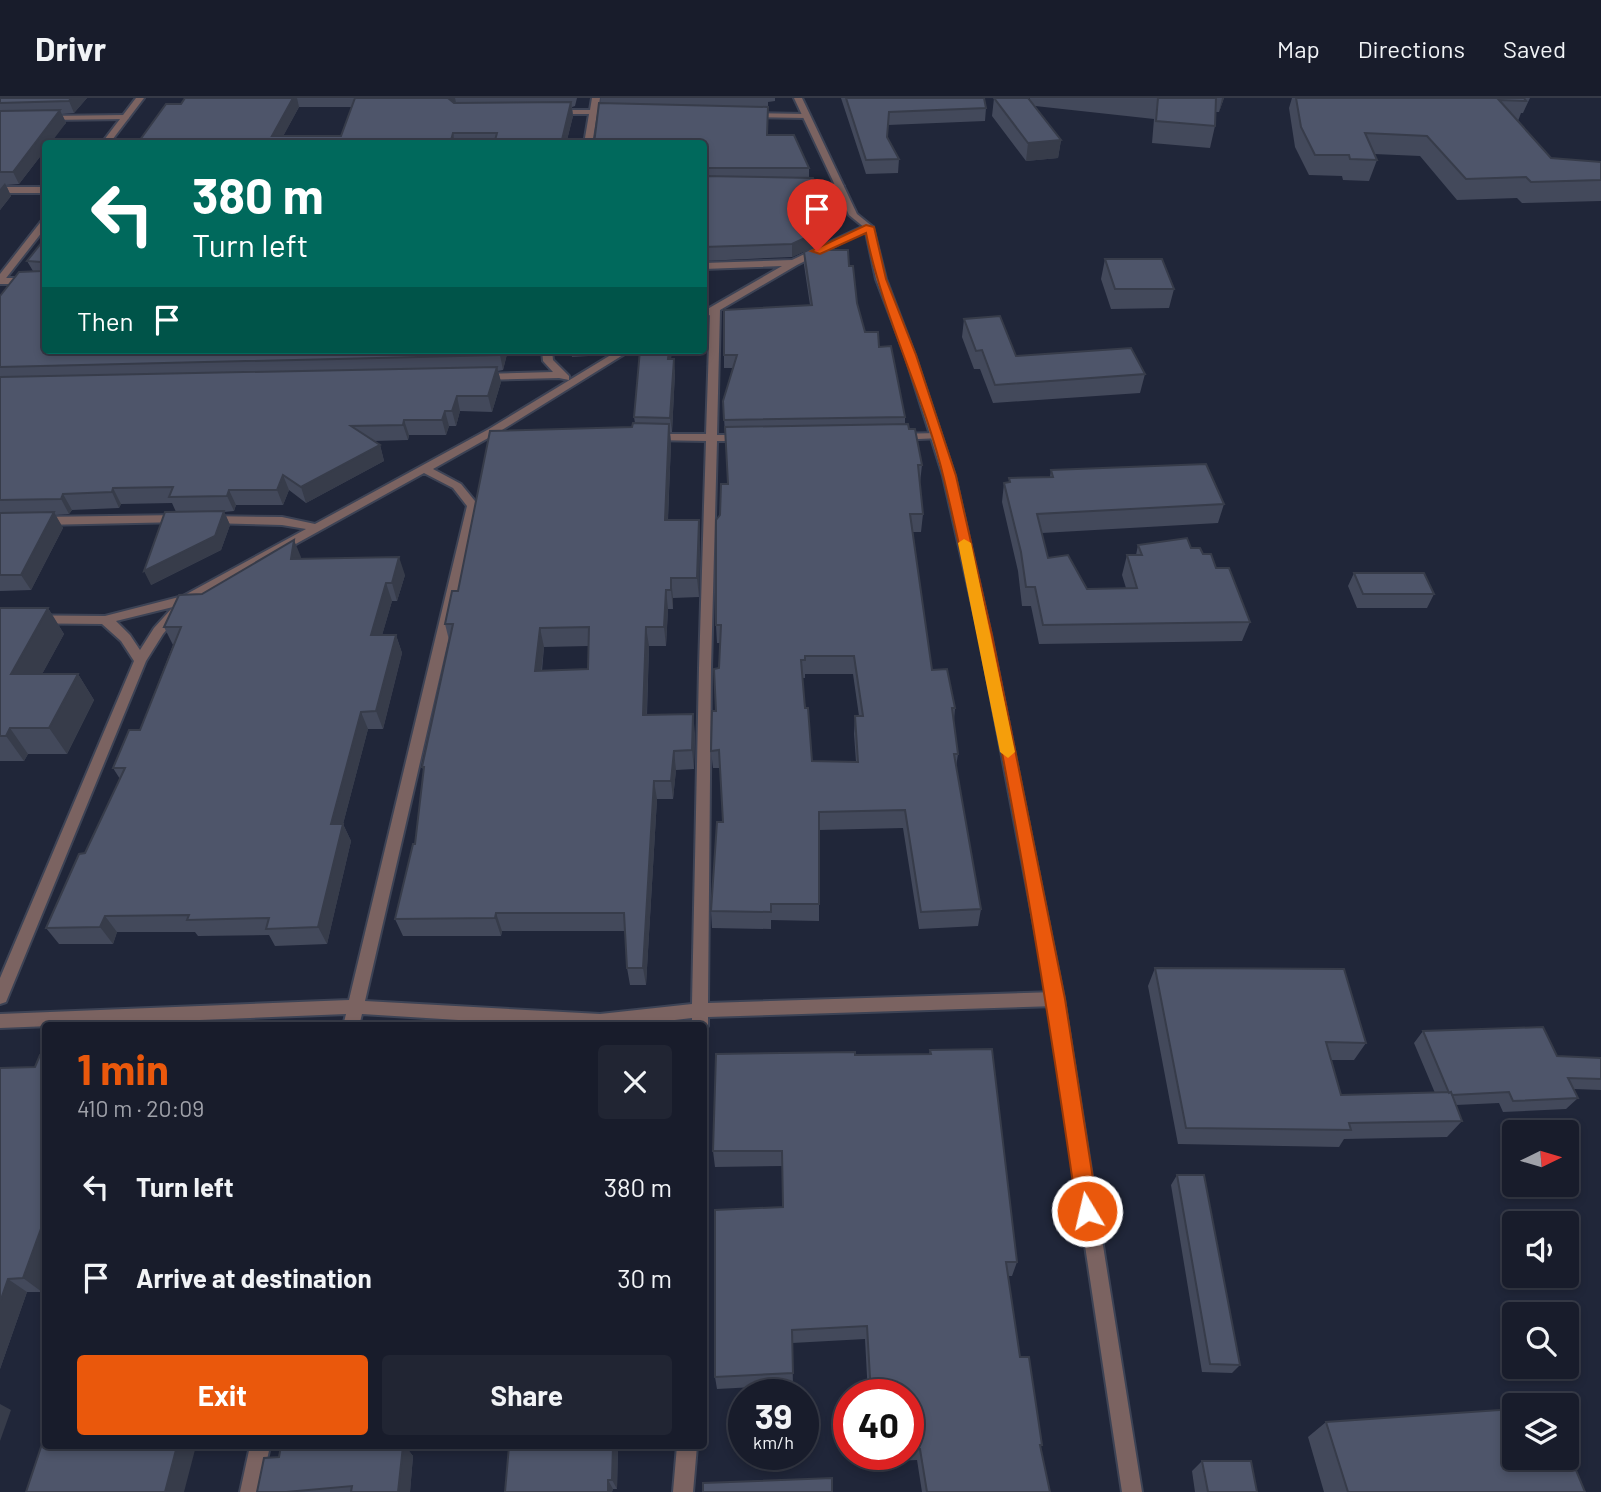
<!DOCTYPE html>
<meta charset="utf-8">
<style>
:root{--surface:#181c2b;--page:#212533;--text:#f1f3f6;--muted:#9fa1a9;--line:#363a47;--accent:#ea580c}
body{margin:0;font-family:Barlow,sans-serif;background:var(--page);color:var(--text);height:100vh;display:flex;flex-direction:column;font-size:26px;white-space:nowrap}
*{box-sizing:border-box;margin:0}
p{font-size:23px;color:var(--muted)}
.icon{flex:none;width:38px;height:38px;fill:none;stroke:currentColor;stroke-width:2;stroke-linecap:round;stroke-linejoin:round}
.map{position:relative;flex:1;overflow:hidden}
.panel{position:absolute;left:42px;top:924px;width:665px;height:427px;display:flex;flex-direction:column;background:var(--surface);border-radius:7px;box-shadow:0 4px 10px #0003,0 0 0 2px var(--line)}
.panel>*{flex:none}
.guide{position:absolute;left:42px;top:42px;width:665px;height:214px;border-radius:7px;box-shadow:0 4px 10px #0003,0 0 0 2px var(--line);background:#00695c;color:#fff;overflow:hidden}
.needle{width:46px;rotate:85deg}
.controls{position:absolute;left:1502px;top:1022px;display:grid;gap:14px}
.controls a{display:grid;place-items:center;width:77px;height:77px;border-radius:7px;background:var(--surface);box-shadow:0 4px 10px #0003,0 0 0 2px var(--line);font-size:35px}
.speed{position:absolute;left:728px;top:1281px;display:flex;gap:14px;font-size:35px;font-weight:700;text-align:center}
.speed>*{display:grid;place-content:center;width:91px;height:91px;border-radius:50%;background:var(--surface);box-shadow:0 4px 10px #0003,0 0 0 2px var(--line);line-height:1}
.speed small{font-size:18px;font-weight:400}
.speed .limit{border:10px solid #d22;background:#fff;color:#111}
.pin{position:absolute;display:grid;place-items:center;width:60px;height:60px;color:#fff;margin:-72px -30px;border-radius:50% 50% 50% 0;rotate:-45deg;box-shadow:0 0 7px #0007}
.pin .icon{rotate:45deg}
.me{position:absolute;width:77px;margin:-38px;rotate:351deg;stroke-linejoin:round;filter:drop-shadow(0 0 5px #0008)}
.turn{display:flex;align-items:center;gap:24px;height:147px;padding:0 35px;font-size:32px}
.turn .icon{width:91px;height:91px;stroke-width:2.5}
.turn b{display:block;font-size:49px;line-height:60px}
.then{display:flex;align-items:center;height:66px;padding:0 35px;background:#0003;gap:14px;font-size:26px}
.round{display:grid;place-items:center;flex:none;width:74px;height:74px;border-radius:7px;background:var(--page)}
.head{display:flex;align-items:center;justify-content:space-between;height:119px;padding:0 35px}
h1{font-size:42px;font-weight:700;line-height:52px;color:var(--accent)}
.action{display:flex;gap:14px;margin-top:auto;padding:14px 35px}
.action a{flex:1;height:80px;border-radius:7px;background:var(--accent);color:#fff;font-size:28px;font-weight:700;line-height:80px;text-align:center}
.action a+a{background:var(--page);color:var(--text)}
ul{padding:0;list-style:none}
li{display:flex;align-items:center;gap:21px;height:91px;padding:0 35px}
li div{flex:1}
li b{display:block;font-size:26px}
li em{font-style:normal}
header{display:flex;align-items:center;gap:42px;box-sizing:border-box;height:98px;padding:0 35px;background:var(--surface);border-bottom:2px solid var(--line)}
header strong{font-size:33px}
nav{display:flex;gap:38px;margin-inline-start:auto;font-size:24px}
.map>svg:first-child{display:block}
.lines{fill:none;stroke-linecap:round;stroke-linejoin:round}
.minor-casing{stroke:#3d4355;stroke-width:4}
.tertiary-casing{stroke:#3d4355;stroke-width:4}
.minor{fill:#7b6361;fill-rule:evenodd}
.tertiary{fill:#7b6361;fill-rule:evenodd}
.wall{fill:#43495b;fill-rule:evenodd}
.shaded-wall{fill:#373c4a}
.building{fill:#4e556a;stroke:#373c4a;stroke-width:2;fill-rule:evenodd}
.route{fill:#ea580c;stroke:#983908;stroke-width:2}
.slow{fill:#f59e0b}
</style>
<header>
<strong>Drivr</strong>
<nav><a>Map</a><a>Directions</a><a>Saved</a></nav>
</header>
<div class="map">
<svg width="1601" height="1394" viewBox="0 0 1601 1394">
<rect width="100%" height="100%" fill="#202639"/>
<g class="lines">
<g class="minor-casing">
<path id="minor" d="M592 0H600L598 12H616L620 14 616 16H597L592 46H584L589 16H556L552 14 556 12H590Z
M748 15 806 16 810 18 806 20 745 19 744 17Z
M125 17 129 19 128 21 47 22 43 20 47 18Z
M796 85 840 86 844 88 840 90 799 89 795 87Z
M0 89H46V95H0Z
M866 127 873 129 797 167 720 212 717 337H743L748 340 743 343H717L711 570 708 905 1056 894 1062 896 1064 901 1062 906 1056 908 708 919V928L704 934V928H692V920L623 928H555L362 916 359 928H343L346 916 0 930V916L349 902 467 408 453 390 424 375 191 504 179 507 184 511 163 536 146 563 8 899 6 904 0 906V880L134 563 121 543 102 526 0 525V517L105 518 183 498 306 431 282 427 208 425 204 424V418L282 419 315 426 489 331 619 252H631L497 335 433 371 461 386 479 408 365 903 600 916 692 906 699 570 706 343 652 342 647 339 652 336H706L710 217 704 220V213L782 168 704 171V165L792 162ZM173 509 154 530 140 552 130 537 116 523Z
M0 180H46V186H0Z
M542 252H552L553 262 569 278V282L559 280 481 282 476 279 481 276 553 274 543 263Z
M937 335 941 336V340L897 342 892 339 897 336Z
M180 417 184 418V424L40 427 34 423 40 419Z
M250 1348H270L260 1394H240Z
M677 1348H697L693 1394H673Z"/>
</g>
<g class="tertiary-casing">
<path id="tertiary" d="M136 0H144L109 46H101Z
M794 0H802L857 116 873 129 886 181 915 257 955 378 991 537 1064 901 1142 1394H1122L1048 901 979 537 943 378 905 257 876 181 865 130 849 117Z
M43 121H46V129L3 184 0 185V176Z"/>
</g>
<use href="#minor" class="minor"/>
<use href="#tertiary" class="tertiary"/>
</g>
<path class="wall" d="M0 0H87L74 15 62 16 66 25 46 46V51L19 86 6 87 11 98 0 112Z
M185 0H577L575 8 572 9 573 18 566 46H137L181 6ZM299 9H352L341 38H283Z
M601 0H775V3L768 4V37L809 70V80L819 94V107H810L812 125 816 148 849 168 857 205 865 234 879 249 905 319V326L909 331 922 367 920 385 923 416 921 434H913L932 572 955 610 954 623 958 656 956 669 981 811 978 828 919 831 903 730 819 732V823L771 822V831L712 830 711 813 723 724 720 670H713L711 653 716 613 720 545H717L716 527 720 417 728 386 723 303 733 270H724V257L810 207 804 167V154L814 149 792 159 704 163V46L601 5ZM805 576H853L859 618H855L854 636 856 664 812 663 802 580H805Z
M841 0H984L986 10 985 23 888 27 887 39 899 61 898 75 866 76Z
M994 0 1030 2V0H1224L1219 14H1216L1215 28 1210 50 1152 45 1154 21 1035 8 1061 42 1058 60 1026 63 992 18Z
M1292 0H1530L1523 15H1521L1518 23 1551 60 1601 64V103L1522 105 1517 100 1457 102 1420 58 1374 56 1377 62 1369 83 1343 82 1342 78 1309 77 1295 49 1289 10Z
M46 139V252H508L503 272 498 273 501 284 492 314 460 313 456 328H449L446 337H409L408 342 374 343 380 347 384 363 306 405 289 392 283 407H236L234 413 224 414 230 427 221 452 151 487 176 414 172 405 121 406 119 410 72 412 69 416 55 417 63 430 31 492 0 493V198L33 173 27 163Z
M1105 161 1174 191 1169 210 1111 211 1101 181Z
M704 179 706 198H704Z
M964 221 1016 258 1145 276 1140 295 993 305 980 271H974L962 239Z
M571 252H614L605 257 572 259Z
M629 252H672L671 261 675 274 672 334H670L671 345 668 422H699L700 441 699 499 673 500V511H668L666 548H649L647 617 695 635 694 671 676 672 673 701H657L646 887H630L627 870 625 833H502L501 838H403L395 821 415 746 424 674 422 669 449 542 445 526 458 493 632 329 635 325 634 319 640 256H629ZM588 548V571L542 573 544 549Z
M1051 372 1224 406 1218 425 1042 435 1048 460 1087 491 1126 490 1122 477 1127 457H1136L1138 447 1191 450 1203 456 1216 470 1250 524 1242 543 1039 546 1031 508H1022L1018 473 1002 404 1004 385H1009V380L1050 379Z
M301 459V461L405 477 397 503H392L382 537H396L402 555 383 631H368L343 726 351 743 327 846 275 848 269 837 198 838 195 834H117L113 846H59L46 830 85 755 120 681 113 670 140 632 173 547 164 529 202 496Z
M1354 475 1434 496 1427 510H1357L1348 488Z
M0 510H48L64 536 42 576H78L94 602 67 656H28L24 663H0Z
M1155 870 1366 945 1354 962H1331L1341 997 1435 995 1414 945 1423 933 1557 958 1601 960V992L1574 991 1578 1000 1566 1011 1503 1014 1499 1005 1456 1007 1462 1023 1447 1039 1344 1041 1339 1049 1178 1046 1148 888Z
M930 952 1017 1164 1012 1178H1008L1020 1259 1042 1347 1040 1350 1050 1394H922L917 1362 872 1364V1356H908V1297H868L865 1241 792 1245 793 1287 717 1291 715 1279 783 1109 782 1068 715 1069 713 1053 855 957 929 956Z
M46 957V1182L42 1194H27L0 1271V970L35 969Z
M1177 1077 1240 1267 1232 1275 1202 1274 1171 1087Z
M1326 1324 1585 1394H1324L1308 1339Z
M281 1348H410L409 1353 413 1358 410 1394H257L279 1359Z
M494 1348H618L617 1391H613L612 1394H505L509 1351 498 1353Z
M1202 1363 1257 1394H1195L1192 1373Z"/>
<path class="shaded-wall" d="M71 0H87L74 15 69 3Z
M293 0H297L299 9 279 46 272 38Z
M448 0H455L457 9Z
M1222 0H1224L1219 14Z
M571 4 573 18 566 46H561Z
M60 12 66 25 50 46H46V51L19 86 13 74Z
M453 35 455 46H450Z
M1061 42 1058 60 1026 63 1028 45Z
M5 85 11 98 0 112V91Z
M816 135V148L792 159V146Z
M501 252H508L503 272 500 257Z
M604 252H614L605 257Z
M669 252H672L669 274 668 261Z
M674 261 675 274 672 334 670 320Z
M497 269 501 284 492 314 488 298Z
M457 298 460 313 456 328 452 313Z
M445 313 449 328 446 337 442 322Z
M404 322 409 337 408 342 403 327Z
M669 326 671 345 667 441 665 422Z
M380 347 384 363 306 405 301 389Z
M283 377 289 392 283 407 277 392Z
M113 390 121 406 119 410 112 394Z
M229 392 236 407 234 413 227 398Z
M63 396 72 412 69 416 61 401Z
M224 413 230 427 221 452 151 487 144 473Z
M54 414 63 430 31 492 21 477Z
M699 422 700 441 699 499 697 480Z
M294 442 301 459 298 479 291 461Z
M399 459 405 477 397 503 392 485Z
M671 480 673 500V511L671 492Z
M386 485 392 503 377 555 371 537Z
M666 492 668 511 666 548 664 529Z
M48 510 64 536 28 602 11 576Z
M646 529 649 548 646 635 643 617Z
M540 530 544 549 539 592 535 573Z
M396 537 402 555 383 631 376 613Z
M78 576 94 602 67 656 49 630Z
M361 614 368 631 343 726 351 743 327 846 318 829 331 726Z
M693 616 695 635 694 671 692 652Z
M10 630 28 656 24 663 6 638Z
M674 653 676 672 673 701 671 683Z
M654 683 657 701 646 887 643 870Z
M496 815 502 833 501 838 495 820Z
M105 818 117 834 113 846 100 829Z
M46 1117V1182L42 1194 23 1180Z
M8 1181 27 1194 0 1271V1204Z
M0 1306 11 1312 0 1343Z
M177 1348H196L184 1394H165Z
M398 1348H410L409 1353 413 1358 410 1394H398Z
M613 1348H618L617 1391 612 1382Z
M608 1382 613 1391 612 1394H608Z"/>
<path class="building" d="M0 0H71L69 3 0 5Z
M185 0H293L272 38H341L355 0H448L454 5 571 4 561 46H494L497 35H453L450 46H137L166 6H181Z
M846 0H984L986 10 889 14 887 39 899 61 866 62Z
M994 0H1028L1061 42 1028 45Z
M1158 0H1216L1215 28 1156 23Z
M1296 0H1524L1526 3 1499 2 1551 60 1601 64V82L1531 84 1526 79 1466 81 1427 38 1365 35 1377 62 1350 61 1349 57H1315L1301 29Z
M599 5 768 9 767 37H794L809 70H704V46H594Z
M60 12 13 74H0V13Z
M704 78 813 80 819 94H809L812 125 816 135 792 146 704 149Z
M46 139V252H501L500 257 0 269V198L19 174 41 173V164L27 163Z
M820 146 823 152H848L849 168H853L857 205 865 234H878L879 249 891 248 905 319 724 322 723 303 737 257H724V212L812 207 804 154Z
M1105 161H1162L1174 191H1115Z
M1000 218 1016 258 1131 250 1145 276 995 287 982 252 976 253 964 221Z
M640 252H669L668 261H674L670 320 634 319Z
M497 269 488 298H457L452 313H445L442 322H404L403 327 351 328 380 347 301 389 283 377 277 392H229L227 398 169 399 173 389 113 390 112 394 63 396 61 401 0 402V279Z
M633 325 669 326 665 422H699L697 480H671V492H666L664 529H646L643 617 693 616 692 652 674 653 671 683H654L643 870H627L624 815H496L495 820 395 821 413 746H415L424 669H422L453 526H445L452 493H458L490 333 632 329ZM589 529 588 571 535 573 540 530Z
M908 326 909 331H915L922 367H918L923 416H910L932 572 947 571 955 610H952L958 656H954L981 811 921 814 905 712 819 714V806H771V814L711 813 717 724H723L719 652 711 653 712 613H716L714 571 719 570 721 527H716V422L720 417 721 386H728L725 329ZM805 558H854L863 618H855L858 664 812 663 808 610H805L801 562H805Z
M1206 366 1224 406 1037 416 1048 460 1068 457 1087 491 1137 490 1127 457H1142L1138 447 1187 440 1191 450H1200L1203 456H1211L1216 470H1229L1250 524 1043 527 1035 489H1026L1021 454 1004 385 1010 384 1009 380 1053 379 1051 372Z
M224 413 215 438 144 473 165 414Z
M54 414 21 477H0V415Z
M294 442 291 461 399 459 392 485H386L371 537H396L376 613 361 614 331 726H343L318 829 266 831 269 820 187 822 189 817 105 818 100 829 46 830 79 756 85 755 125 670H113L129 632H140L181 529H164L179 497 202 496Z
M1354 475H1424L1434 496H1363Z
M0 510H48L11 576H78L49 630H10L6 638H0Z
M1155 870 1344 871 1366 945 1326 944 1341 997 1451 994 1462 1023 1349 1025 1351 1032 1186 1030Z
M1543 929 1557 958 1601 960V981L1568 980 1578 1000 1513 1003 1509 994 1452 997 1451 994 1449 995 1423 933Z
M992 951 1017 1164H1006L1020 1259H1029L1042 1347H1040L1050 1394H927L920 1351 908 1352V1297H871L867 1228 792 1232 793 1275 715 1279V1112L783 1109 782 1053H713L716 956 855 954V957L931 956 930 952Z
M40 957H46V1117L23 1180 8 1181 0 1204V970L35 969Z
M1177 1077H1204L1240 1267 1210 1266Z
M1514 1311V1360H1566V1348L1585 1394H1348L1326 1324Z
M46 1334V1348H177L165 1394H26Z
M281 1348H403L398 1394H351L352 1388 286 1394H257L264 1360 279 1359Z
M509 1348H613L612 1382H608V1394H505Z
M1202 1363H1251L1257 1394H1208Z
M832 1380V1394H703V1385Z"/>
<path class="route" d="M866 127 874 129 886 181 916 257 956 378 992 537 1065 901 1098 1113 1095 1120 1087 1123 1080 1120 1077 1113C1042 868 1001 622 944 381 924 297 883 219 866 135L820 156 811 153Z"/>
<path class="slow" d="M964 441 971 445 1015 654 1008 660 1000 654 958 445Z"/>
</svg>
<div class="controls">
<a><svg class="needle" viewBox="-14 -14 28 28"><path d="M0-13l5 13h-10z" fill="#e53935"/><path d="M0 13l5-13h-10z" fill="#9fa1a9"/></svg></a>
<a><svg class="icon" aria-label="sound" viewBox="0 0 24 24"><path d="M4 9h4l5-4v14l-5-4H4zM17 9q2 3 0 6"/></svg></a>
<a><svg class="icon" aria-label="search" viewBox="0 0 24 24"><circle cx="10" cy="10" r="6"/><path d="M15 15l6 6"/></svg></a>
<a><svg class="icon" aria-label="layers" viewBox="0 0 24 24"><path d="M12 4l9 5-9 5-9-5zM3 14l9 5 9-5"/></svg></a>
</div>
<div class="speed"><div>39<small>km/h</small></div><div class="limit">40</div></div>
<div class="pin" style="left:817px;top:153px;background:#d93025"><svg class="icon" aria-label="arrive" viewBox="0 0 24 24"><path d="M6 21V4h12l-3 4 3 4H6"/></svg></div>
<svg class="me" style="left:1087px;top:1113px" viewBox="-20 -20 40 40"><circle r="17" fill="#ea580c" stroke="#fff" stroke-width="3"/><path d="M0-11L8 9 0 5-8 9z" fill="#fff"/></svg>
<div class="guide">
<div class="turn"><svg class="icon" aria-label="left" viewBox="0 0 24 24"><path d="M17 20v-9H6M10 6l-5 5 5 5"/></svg><div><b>380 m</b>Turn left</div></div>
<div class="then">Then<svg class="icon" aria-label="arrive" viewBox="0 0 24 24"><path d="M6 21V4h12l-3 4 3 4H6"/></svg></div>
</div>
<section class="panel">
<div class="head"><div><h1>1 min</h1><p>410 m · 20:09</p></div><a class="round"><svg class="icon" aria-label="close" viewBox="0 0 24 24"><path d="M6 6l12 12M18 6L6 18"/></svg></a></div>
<ul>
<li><svg class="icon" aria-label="left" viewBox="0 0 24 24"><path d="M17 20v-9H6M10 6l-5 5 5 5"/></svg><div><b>Turn left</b></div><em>380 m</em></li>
<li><svg class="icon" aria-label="arrive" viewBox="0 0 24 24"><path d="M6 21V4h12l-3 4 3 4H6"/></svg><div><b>Arrive at destination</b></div><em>30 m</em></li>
</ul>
<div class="action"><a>Exit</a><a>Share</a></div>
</section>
</div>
